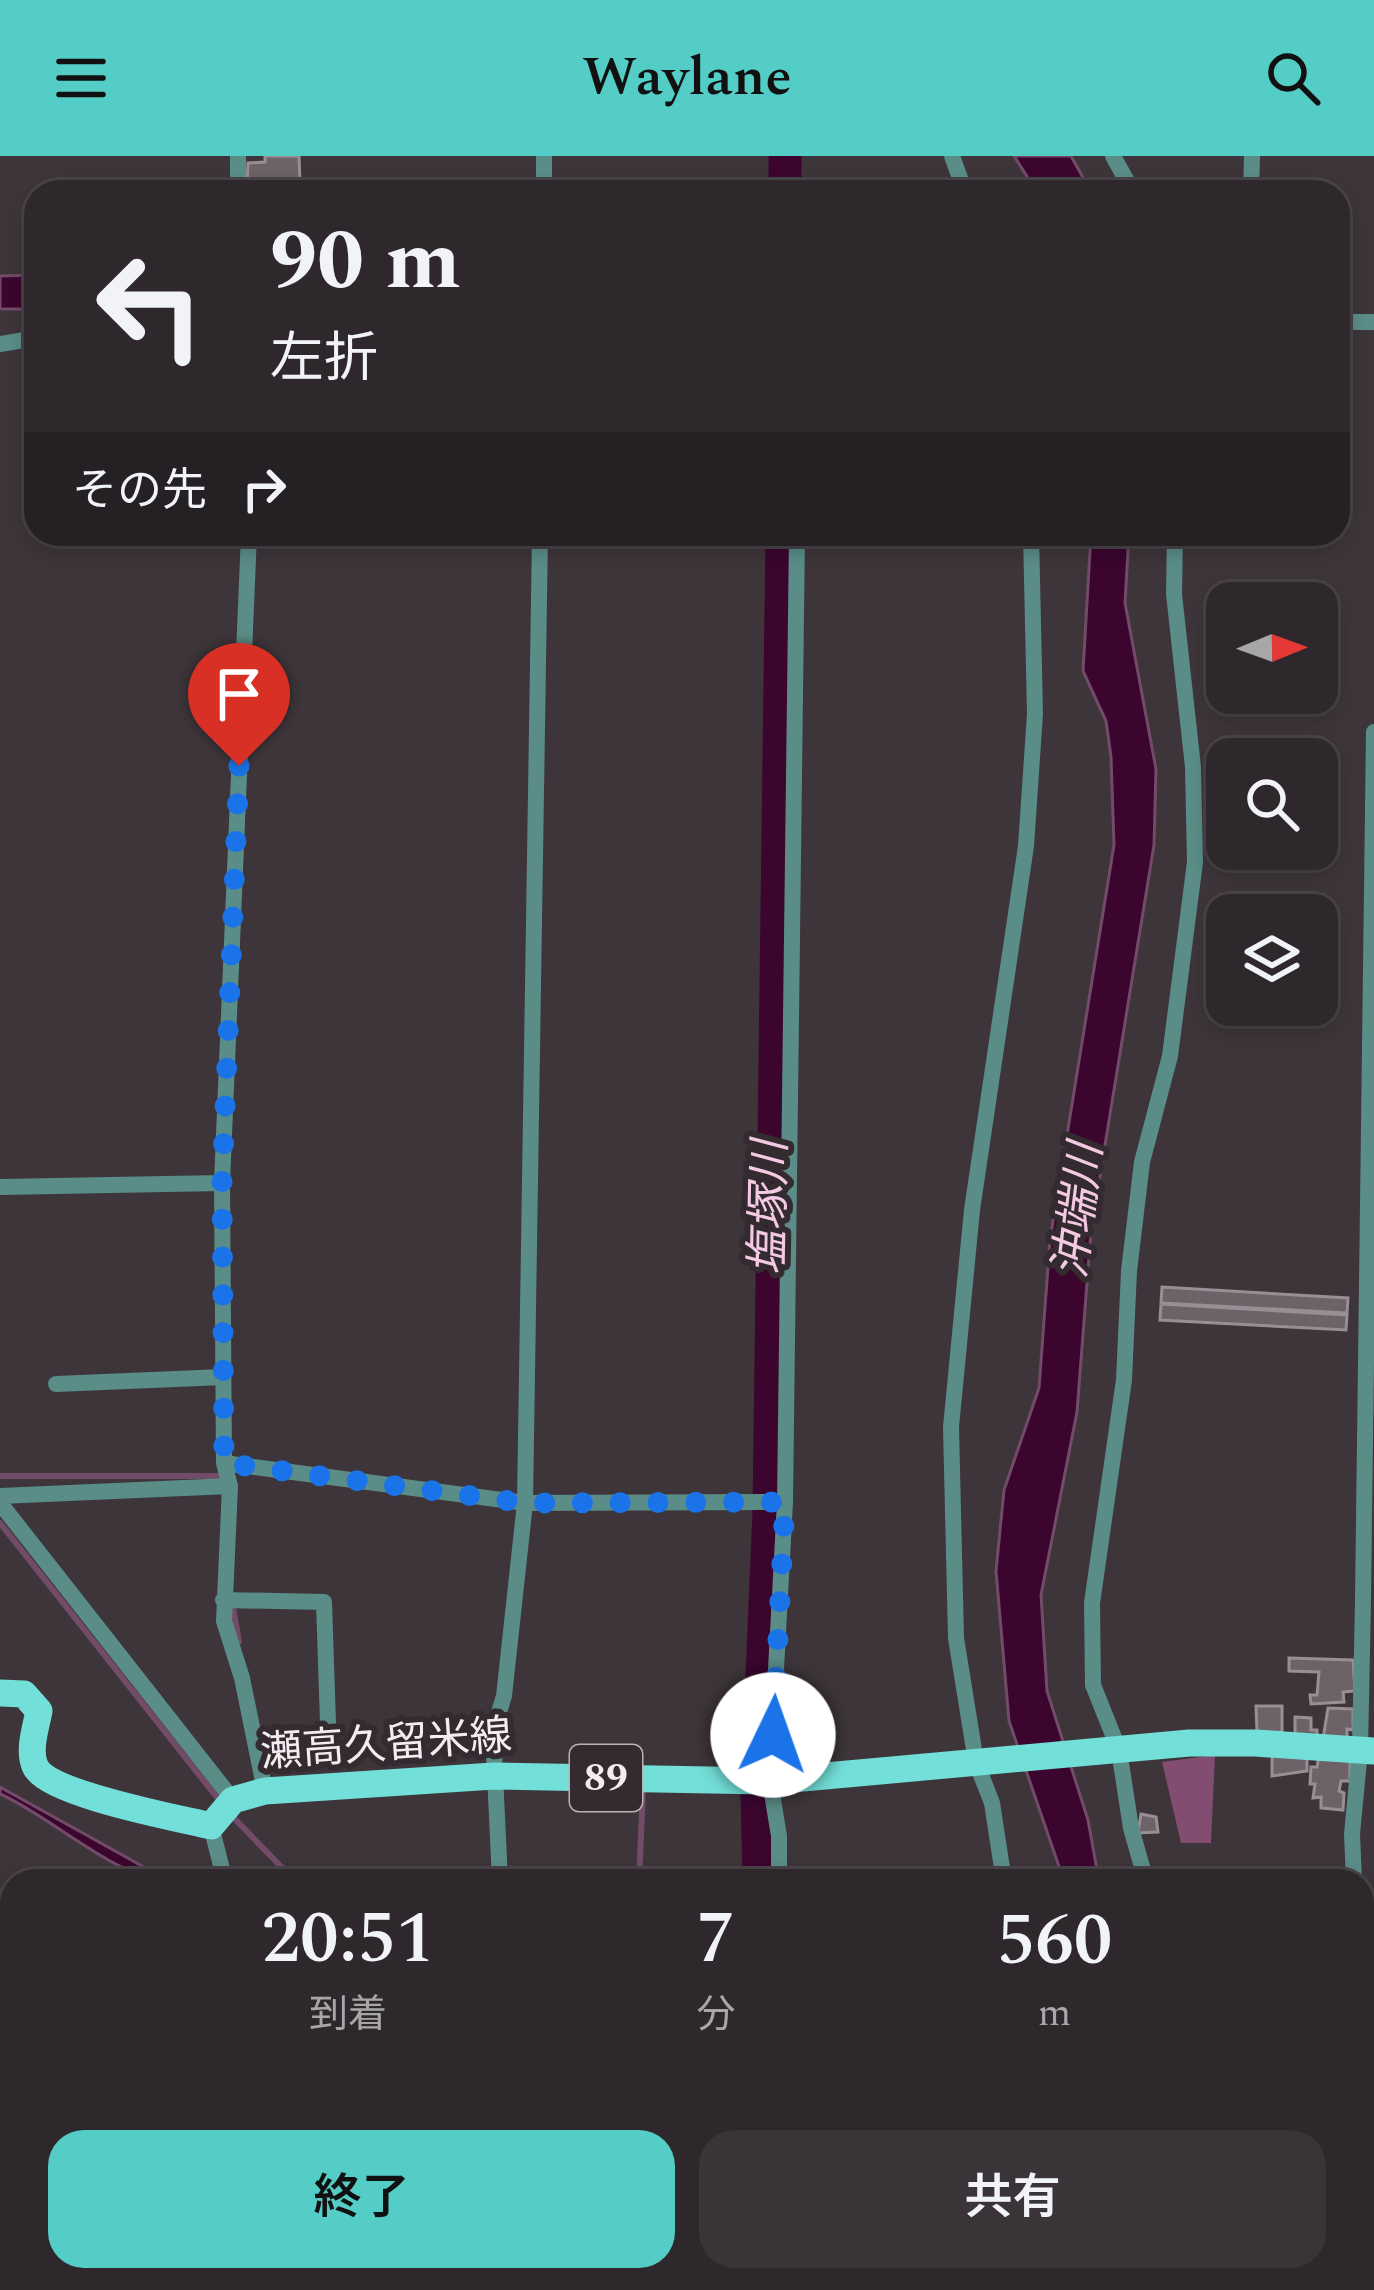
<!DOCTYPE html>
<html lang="ja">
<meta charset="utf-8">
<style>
:root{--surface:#2e282c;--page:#3a3438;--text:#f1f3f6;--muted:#a7a6a9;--line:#494448;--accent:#54cdc7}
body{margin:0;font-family:Spectral,"Noto Sans JP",serif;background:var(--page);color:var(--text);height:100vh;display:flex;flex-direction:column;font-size:45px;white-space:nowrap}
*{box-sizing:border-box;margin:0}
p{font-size:39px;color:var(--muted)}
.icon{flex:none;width:66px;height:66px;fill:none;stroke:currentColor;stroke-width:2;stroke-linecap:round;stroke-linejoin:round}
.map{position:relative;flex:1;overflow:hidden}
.side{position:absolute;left:0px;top:1713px;width:1374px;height:423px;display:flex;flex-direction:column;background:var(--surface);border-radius:36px 36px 0 0;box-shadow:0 6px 18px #0003,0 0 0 3px var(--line)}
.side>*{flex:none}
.banner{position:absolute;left:24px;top:24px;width:1326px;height:366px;border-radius:36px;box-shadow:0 6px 18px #0003,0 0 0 3px var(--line);background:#2e282c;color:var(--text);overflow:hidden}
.needle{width:78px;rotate:89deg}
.buttons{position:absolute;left:1206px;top:426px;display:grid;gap:24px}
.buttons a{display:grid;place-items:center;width:132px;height:132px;border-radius:24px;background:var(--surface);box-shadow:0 6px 18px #0003,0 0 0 3px var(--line);font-size:60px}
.pin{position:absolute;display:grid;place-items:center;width:102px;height:102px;color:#fff;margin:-123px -51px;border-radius:50% 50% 50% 0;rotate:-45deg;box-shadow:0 0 12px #0007}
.pin .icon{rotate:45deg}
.me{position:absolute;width:132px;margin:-66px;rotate:3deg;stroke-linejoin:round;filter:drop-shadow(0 0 9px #0008)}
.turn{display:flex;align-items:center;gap:42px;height:252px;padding:0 48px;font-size:54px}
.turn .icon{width:156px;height:156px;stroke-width:2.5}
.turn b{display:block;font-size:84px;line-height:102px}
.then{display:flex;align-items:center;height:114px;padding:0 48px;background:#0003;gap:24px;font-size:45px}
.eta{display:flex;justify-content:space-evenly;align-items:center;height:204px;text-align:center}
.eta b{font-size:72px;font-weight:600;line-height:84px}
.action{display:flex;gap:24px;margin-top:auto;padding:24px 48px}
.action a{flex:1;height:138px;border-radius:36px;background:var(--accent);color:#111;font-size:48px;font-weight:600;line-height:138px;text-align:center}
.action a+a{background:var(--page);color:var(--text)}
header{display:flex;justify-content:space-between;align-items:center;height:156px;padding:0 48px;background:var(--accent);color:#111;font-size:54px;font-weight:600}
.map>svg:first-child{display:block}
.green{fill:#834c71}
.water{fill:#3b052e;stroke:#724b68;stroke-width:3}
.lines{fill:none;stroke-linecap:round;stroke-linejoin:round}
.stream{stroke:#724b68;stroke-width:6}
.river{stroke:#3b052e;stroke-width:33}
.building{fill:#6c6268;stroke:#988e94;stroke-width:3}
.minor{stroke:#5a8c88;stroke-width:16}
.tertiary{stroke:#5a8c88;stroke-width:21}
.primary{stroke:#72dfd8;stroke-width:27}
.route{stroke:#1a73e8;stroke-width:21;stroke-dasharray:0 37.8}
.labels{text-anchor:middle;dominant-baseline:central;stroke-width:12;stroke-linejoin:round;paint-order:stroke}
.shield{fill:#332b30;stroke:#b9b3b7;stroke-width:3}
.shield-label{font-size:39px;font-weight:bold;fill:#f3edf1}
.street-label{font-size:42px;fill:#f3edf1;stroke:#332b30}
.water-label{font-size:45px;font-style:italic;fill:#f4c9e3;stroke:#332b30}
</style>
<header><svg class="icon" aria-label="menu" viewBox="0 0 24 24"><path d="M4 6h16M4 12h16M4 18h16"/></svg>Waylane<svg class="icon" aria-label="search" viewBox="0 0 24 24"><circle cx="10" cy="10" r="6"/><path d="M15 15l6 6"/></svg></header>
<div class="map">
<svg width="1374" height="2134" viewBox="0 0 1374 2134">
<rect width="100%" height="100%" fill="#3d353a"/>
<path class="green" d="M1215 1599 1211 1687H1181L1162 1606Z"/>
<path class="water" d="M1014 0H1071L1091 36H1037Z
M36 119V153H0V120Z
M1091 378H1129L1125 447 1156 613 1154 689 1091 1075 1077 1256 1041 1439 1047 1535 1088 1664 1099 1725H1064L1009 1565 996 1415 1004 1334 1039 1232 1050 1084 1114 689 1111 601 1106 565 1083 515Z
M0 1631 169 1725C119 1725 49 1659 0 1638Z"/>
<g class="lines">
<path class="stream" d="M0 1320H225
M0 1367 219 1644
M232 1446 239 1486
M231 1659 295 1725
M639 1725 643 1633
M660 2134 662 2124"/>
<path class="river" d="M785 36V0
M759 1725 757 1637 769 1356 782 378
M767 2124V2134"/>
</g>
<path class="building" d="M265 0H299L300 27 247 29 248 7 265 6Z
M1162 1131 1348 1142 1347 1157 1161 1147Z
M1161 1148 1347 1159 1346 1174 1160 1164Z
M1289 1502 1353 1504 1355 1535 1343 1536 1344 1546 1311 1548 1310 1539H1317L1319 1516 1289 1515Z
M1256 1550H1282V1576L1257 1577Z
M1328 1552 1353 1553V1574L1347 1573V1583H1323Z
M1295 1561 1311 1562V1574H1317V1583H1295Z
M1307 1599V1615L1272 1620V1600Z
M1350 1599V1625H1341L1339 1635 1344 1637 1343 1654 1321 1652V1641L1313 1642 1315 1628H1310L1311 1611H1317L1319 1600Z
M1141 1658 1156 1661 1158 1676 1138 1677Z"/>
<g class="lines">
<path class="minor" d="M544 0V36
M952 0 965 36
M1113 0 1133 36
M238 36V0
M1251 36 1252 0
M1338 166H1374
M0 188 36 182
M249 378 222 1027 224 1307 230 1330 224 1465 242 1522 265 1635
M0 1031 222 1027
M56 1228 223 1221
M224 1307 525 1347 785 1346 797 378
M0 1340 230 1330
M0 1347 233 1644
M223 1444 324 1446 328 1567
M211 1670 225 1725
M500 1725 493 1576 504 1540 525 1347 540 378
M779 1725V1680L770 1625 785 1346
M1004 1725 992 1647 976 1606 956 1482 951 1271 972 1054 1026 690 1035 558 1031 378
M1146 1725 1131 1672 1119 1594 1093 1529 1092 1447 1124 1224 1129 1115 1142 1006 1170 900 1195 706 1193 611 1174 438 1175 378
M1354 1725 1352 1678 1360 1594 1363 1443 1374 576
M1362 1917 1374 1916
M1362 2017H1374
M783 2124V2134
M1342 2124 1343 2134
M516 2134 517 2124
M1010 2134V2124
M1143 2134 1144 2124"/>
<path class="tertiary" d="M0 1928 12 1940
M152 2124 157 2134"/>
<path class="primary" d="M0 1537 24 1538 39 1555C36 1571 28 1594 35 1610 47 1638 178 1662 211 1670L233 1644 265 1635 494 1620 770 1625 1189 1587H1255L1374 1595"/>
</g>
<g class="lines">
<path class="route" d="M239 610 222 1027 224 1307 525 1347 785 1346 773 1579"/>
</g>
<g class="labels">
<rect class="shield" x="570" y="1589" width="72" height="66" rx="9"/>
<g class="shield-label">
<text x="606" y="1622">89</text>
</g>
<g class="street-label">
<text transform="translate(386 1589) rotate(-4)">瀬高久留米線</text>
</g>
<g class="water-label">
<text transform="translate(770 1052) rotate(-89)">塩塚川</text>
<text transform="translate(1079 1055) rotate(-83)">沖端川</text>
</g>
</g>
</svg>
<div class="buttons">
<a><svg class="needle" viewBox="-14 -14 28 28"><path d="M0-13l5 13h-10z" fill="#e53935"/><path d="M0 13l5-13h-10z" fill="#a7a6a9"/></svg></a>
<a><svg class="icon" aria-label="search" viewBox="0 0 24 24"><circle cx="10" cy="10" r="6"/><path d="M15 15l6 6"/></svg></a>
<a><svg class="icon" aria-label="layers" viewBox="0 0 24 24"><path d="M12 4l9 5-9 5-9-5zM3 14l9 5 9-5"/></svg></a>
</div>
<div class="pin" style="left:239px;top:610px;background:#d93025"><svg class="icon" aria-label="arrive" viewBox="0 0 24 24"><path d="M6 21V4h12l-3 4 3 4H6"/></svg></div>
<svg class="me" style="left:773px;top:1579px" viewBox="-20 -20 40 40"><circle r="19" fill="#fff"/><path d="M0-13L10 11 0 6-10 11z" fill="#1a73e8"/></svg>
<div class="banner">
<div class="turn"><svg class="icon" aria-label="left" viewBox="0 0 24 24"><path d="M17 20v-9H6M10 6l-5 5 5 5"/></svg><div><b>90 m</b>左折</div></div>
<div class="then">その先<svg class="icon" aria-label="right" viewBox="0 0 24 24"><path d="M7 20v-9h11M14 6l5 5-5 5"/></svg></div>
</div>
<section class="side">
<div class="eta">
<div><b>20:51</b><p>到着</p></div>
<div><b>7</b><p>分</p></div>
<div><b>560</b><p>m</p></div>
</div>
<div class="action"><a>終了</a><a>共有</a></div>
</section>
</div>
